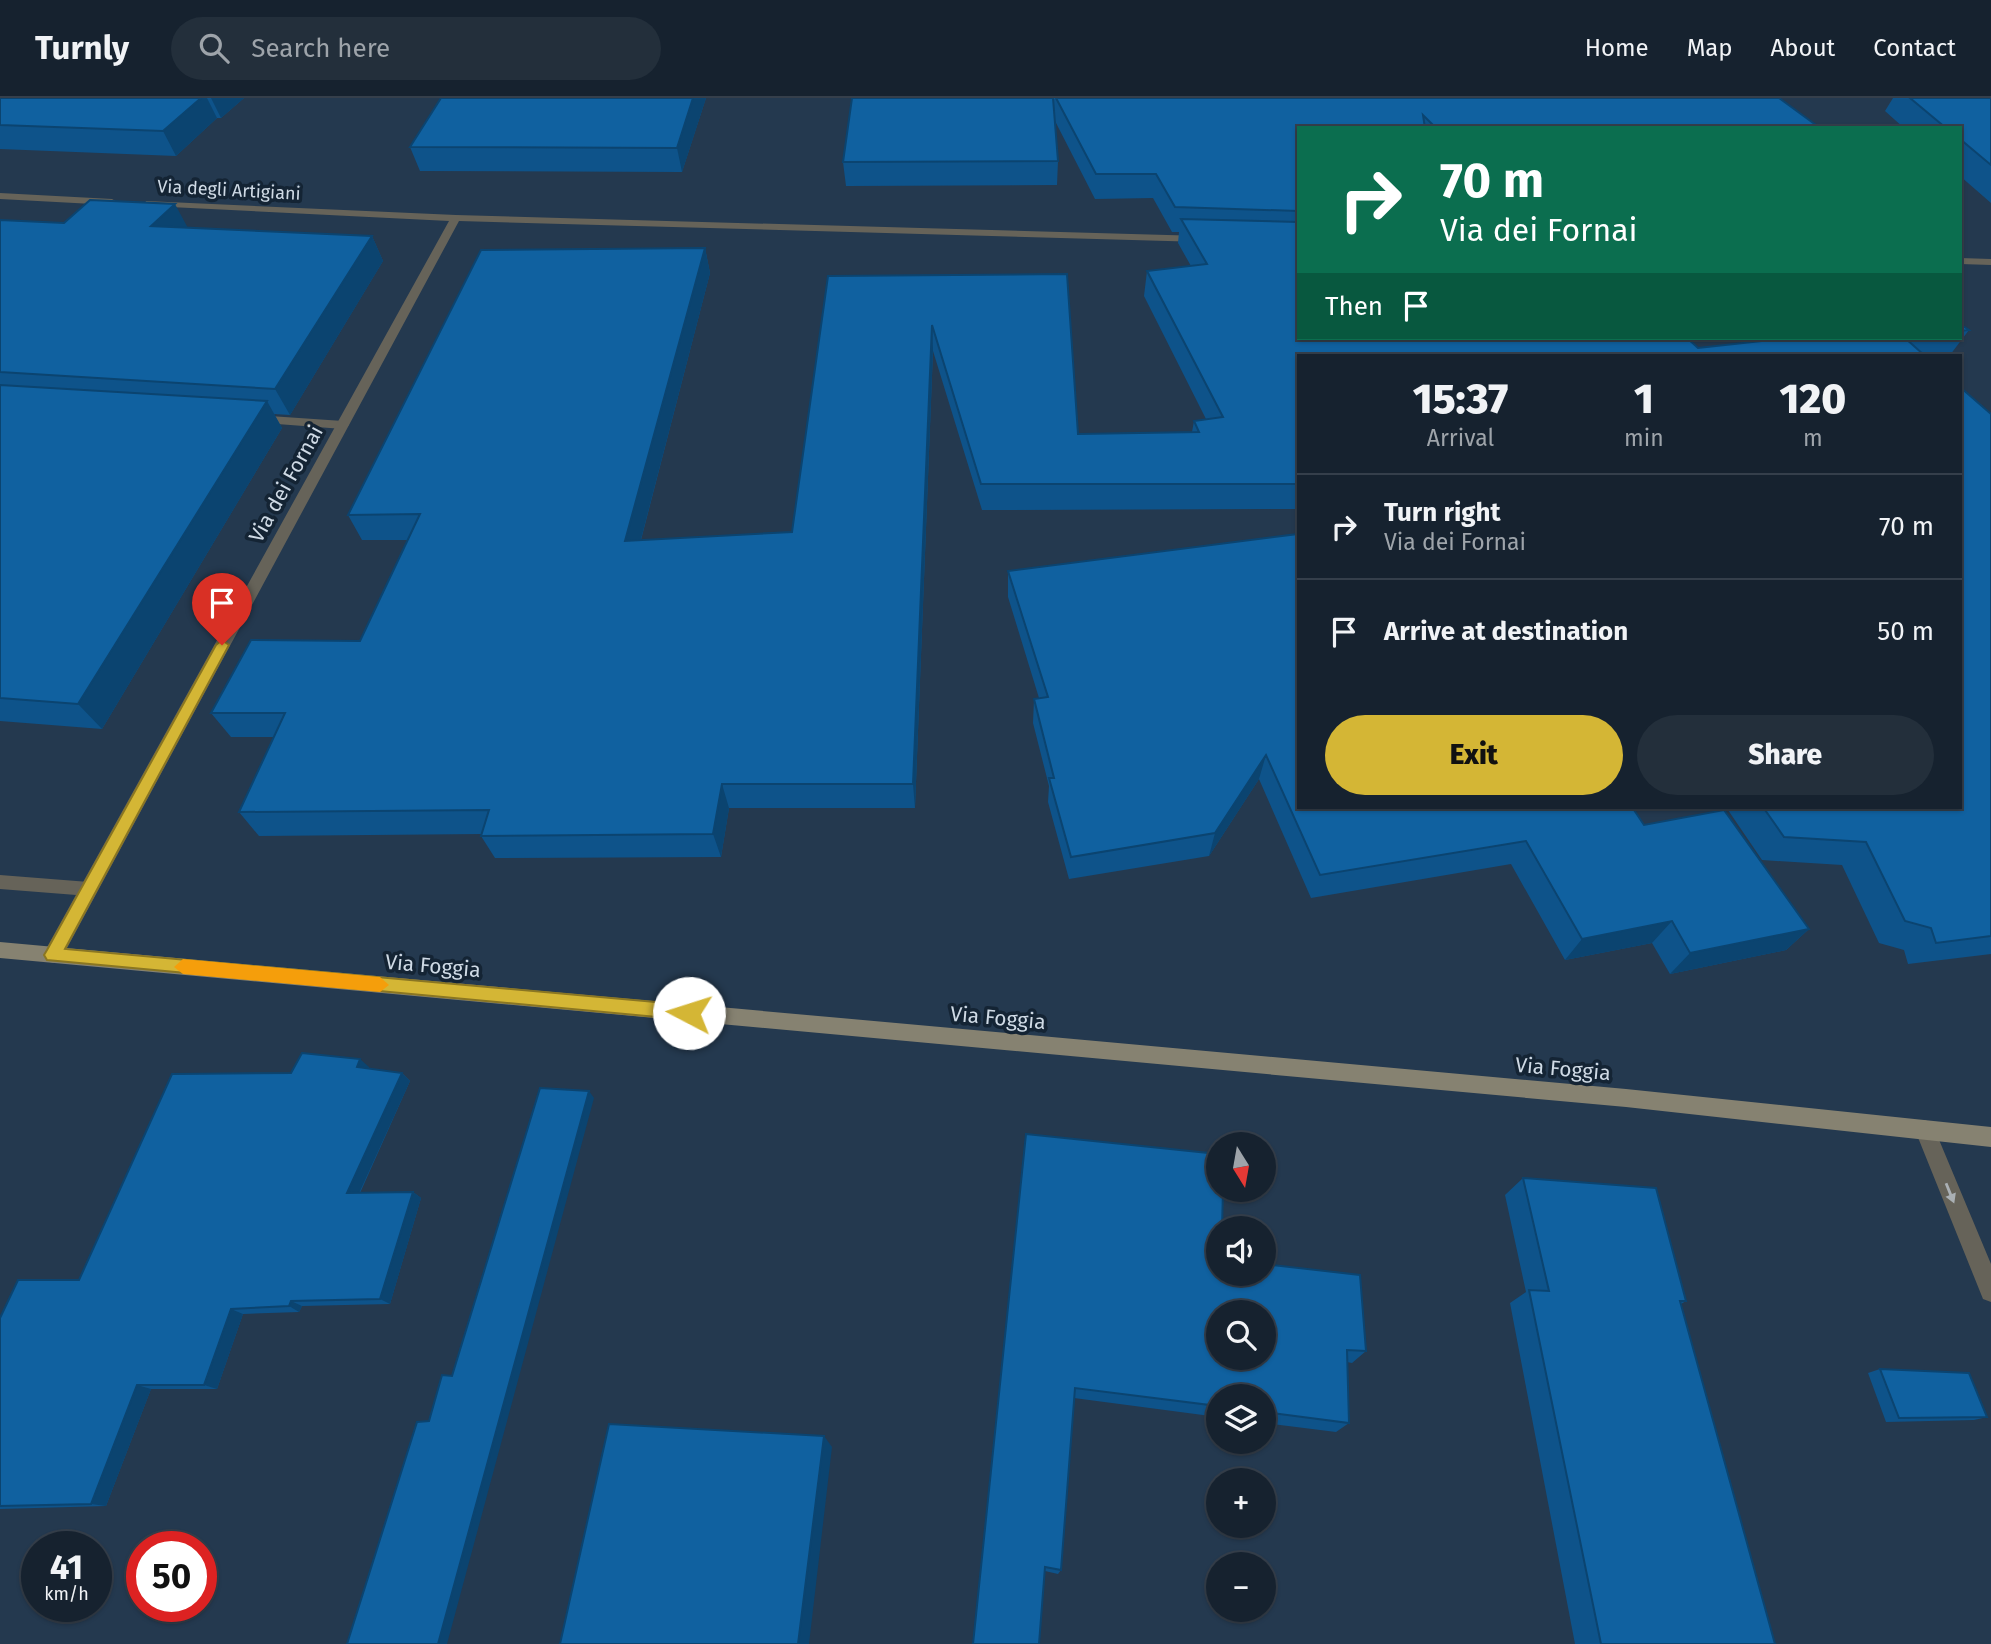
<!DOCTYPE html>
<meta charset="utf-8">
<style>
:root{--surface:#16222f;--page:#232f3b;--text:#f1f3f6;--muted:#9ea4aa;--line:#353f4b;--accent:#d4b635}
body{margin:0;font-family:"Fira Sans",sans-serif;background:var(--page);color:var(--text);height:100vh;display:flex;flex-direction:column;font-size:26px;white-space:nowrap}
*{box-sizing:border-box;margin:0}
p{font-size:23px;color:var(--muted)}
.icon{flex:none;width:38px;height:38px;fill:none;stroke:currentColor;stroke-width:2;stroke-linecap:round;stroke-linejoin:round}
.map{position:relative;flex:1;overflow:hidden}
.panel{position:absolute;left:1297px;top:256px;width:665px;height:455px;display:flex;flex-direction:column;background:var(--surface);border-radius:0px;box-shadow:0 2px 5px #0004,0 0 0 2px var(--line)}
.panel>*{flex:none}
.hud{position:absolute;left:1297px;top:28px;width:665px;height:214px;border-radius:0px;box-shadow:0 2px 5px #0004,0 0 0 2px var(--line);background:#0b6e4f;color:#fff;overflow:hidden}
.needle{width:46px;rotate:169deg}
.tools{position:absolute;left:1206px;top:1034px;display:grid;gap:14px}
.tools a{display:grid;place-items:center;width:70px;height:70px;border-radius:50%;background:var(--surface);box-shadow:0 2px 5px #0004,0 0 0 2px var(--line);font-size:35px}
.speed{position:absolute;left:21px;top:1433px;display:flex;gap:14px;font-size:35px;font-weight:700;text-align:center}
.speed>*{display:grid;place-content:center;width:91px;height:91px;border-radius:50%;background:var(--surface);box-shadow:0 2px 5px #0004,0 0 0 2px var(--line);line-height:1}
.speed small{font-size:18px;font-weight:400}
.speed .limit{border:10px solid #d22;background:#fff;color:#111}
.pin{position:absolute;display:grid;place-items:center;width:60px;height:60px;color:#fff;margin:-72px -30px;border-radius:50% 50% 50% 0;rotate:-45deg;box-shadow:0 0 7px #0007}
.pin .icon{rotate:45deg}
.me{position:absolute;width:77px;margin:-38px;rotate:275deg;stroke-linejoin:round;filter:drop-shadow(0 0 5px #0008)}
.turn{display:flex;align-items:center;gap:24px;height:147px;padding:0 28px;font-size:32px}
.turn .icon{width:91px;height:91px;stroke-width:2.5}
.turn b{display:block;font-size:49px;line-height:60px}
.then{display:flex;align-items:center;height:66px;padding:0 28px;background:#0003;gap:14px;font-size:26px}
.eta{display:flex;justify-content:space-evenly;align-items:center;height:119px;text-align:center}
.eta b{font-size:42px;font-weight:800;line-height:49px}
.cta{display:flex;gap:14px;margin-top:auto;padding:14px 28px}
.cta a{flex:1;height:80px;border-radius:42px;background:var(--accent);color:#111;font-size:28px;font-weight:800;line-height:80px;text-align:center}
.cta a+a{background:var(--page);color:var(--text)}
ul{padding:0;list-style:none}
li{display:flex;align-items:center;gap:21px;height:105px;padding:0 28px;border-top:2px solid var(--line)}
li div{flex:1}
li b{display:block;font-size:26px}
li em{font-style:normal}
header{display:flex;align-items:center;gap:42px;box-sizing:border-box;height:98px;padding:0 35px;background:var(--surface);border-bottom:2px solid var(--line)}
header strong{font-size:33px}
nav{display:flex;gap:38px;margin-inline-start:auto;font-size:24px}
.search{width:490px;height:63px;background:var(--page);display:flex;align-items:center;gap:18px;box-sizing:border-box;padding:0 24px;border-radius:38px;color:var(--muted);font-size:26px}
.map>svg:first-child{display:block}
.built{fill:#24394f;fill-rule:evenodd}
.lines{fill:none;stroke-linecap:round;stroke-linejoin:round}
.lane{fill:#666359;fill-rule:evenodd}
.street{fill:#666359;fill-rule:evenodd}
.secondary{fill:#868271;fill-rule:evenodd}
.wall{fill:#0e538a}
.shaded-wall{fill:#0b4470}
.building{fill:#1061a0;stroke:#0b4470;stroke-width:2;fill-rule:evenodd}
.oneway{fill:#aab0b4}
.route{fill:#d4b635;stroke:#8a7622;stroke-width:2}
.slow{fill:#f59e0b}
.labels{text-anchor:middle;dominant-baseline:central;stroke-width:7;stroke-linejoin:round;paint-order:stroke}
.far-street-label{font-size:18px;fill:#cfdae5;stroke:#142434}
.street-label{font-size:21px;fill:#cfdae5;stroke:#142434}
</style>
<header>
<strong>Turnly</strong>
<div class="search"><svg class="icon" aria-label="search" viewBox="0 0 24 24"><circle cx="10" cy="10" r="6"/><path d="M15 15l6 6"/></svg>Search here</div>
<nav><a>Home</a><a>Map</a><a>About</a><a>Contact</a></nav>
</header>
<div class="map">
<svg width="1991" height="1546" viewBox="0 0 1991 1546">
<rect width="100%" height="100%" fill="#1d2e3f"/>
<path class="built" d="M0 0H1991V1546H0ZM1298 30H1960V240H1298ZM1298 257H1960V709H1298ZM1218 1046H1264V1092H1218ZM1218 1130H1264V1176H1218ZM1218 1214H1264V1260H1218ZM1218 1298H1264V1344H1218ZM1218 1382H1264V1428H1218ZM37 1449H96V1508H37ZM142 1449H201V1508H142ZM1218 1466H1264V1512H1218Z"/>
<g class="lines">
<path class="lane" d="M255 317 343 323 349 327 343 331 251 324V318Z
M0 777 89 784 95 786 98 791 95 796 89 798 0 791Z
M1925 1022 1932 1025 1991 1166V1204L1983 1201 1915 1032 1918 1025Z"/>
<path class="street" d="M0 95 112 101 117 104 112 107 0 101Z
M146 103 456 117 1203 138 1208 141 1203 144 459 123 60 863 53 865 46 863 44 857 46 851 449 123 150 108 145 105Z
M1960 160 1991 161V167L1960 166Z"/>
<path class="secondary" d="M0 844 1626 991 1991 1029V1049L1626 1009 0 860Z"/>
</g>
<path class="wall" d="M0 0H244L221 20H217L176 58 0 51Z
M706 0 682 74 420 73 410 49Z
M852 0H1779L1820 30H1298V240L1698 250 1780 241 1779 240H1960V226L1969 232 1950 257H1298V411L982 412 933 253 915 710H729L721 759 495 760 481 738 482 736 259 738 239 714 274 639H231L211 615 360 543 408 442H362L348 417 705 150 710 175 641 442 792 434 828 178 1067 176 1078 336 1192 334 1194 323 1206 321 1144 198 1147 173 1191 168 1178 145 1179 134H1172L1153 100 1095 101 1055 23 1058 63 1057 87 846 88 843 64Z
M1893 0H1991V105L1960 78V30H1904L1885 13Z
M0 122 372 138 383 163 290 317 274 316 282 330 102 631 0 623Z
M1991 316V856L1908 866 1904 852 1879 845 1842 767 1762 762 1726 709H1960Z
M1008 473 1644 727 1809 831 1786 852 1670 876 1652 845 1565 862 1511 766 1311 800 1259 681 1209 758 1069 781 1048 704 1049 688 1033 625 1034 601 1039 600 1008 499Z
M369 969 368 971 402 975 410 983 360 1095 413 1094 421 1100 390 1206 302 1208 299 1214 243 1216 217 1291H151L106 1408 0 1411V1220L79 1182 291 975Z
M1026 1036 1218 1176 1366 1253 1352 1265 1347 1264 1349 1325 1336 1334 1264 1325V1298H1218V1319L1074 1300 1061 1472 1058 1476 1045 1473Z
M1523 1080 1686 1203 1681 1206 1775 1546H1575L1510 1205 1526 1194 1505 1097Z
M1880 1271 1987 1319 1974 1322 1886 1324 1868 1275Z"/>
<path class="shaded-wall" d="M201 0H207L217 20 176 58 163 33Z
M211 0H244L221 20Z
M693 0H706L682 74 677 50Z
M175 106 189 132 151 128Z
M372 138 383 163 290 317 275 291Z
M705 150 710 175 634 468 625 443Z
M932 227 933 253 915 710 913 686Z
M267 303 282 330 102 631 78 606Z
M1266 657 1259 681 1209 758 1215 735Z
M722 686 729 710 721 759 713 736Z
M1672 823 1652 845 1565 862 1582 841Z
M1809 831 1786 852 1670 876 1690 855Z
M360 961 369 969 365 977 357 969Z
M402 975 410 983 356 1102 347 1095Z
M589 993 594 1000 447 1546H438Z
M413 1094 421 1100 390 1206 380 1201Z
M291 1203 302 1208 299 1214 289 1208Z
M231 1211 243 1216 217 1291 204 1287Z
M137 1287 151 1291 106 1408 91 1406Z
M824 1338 832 1349 809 1546H798Z"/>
<path class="building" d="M0 0H201L163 33 0 27Z
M441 0H693L677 50 410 49Z
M852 0H1053L1058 63 843 64Z
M1056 0H1779L1820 30H1436L1423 17 1425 30H1298V113L1175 109 1156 76H1096Z
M1910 0H1991V67L1960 41V30H1946Z
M90 102 175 106 151 128 372 138 275 291 0 274V122L64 125Z
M1181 121 1298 124V240H1687L1698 250 1788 240H1905L1924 257H1298V386H981L932 227 913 686H722L713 736 481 738 489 712 239 714 285 615H211L251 542 360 543 420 416 348 417 481 152 705 150 625 443 792 434 828 178 1067 176 1078 336 1199 334 1194 323 1223 319 1147 173 1207 166Z
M1960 226 1969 232 1960 233Z
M0 287 267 303 78 606 0 600Z
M1960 289 1991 316V838L1936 845 1931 830 1905 823 1866 744 1784 739 1763 709H1960Z
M1298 436V709H1632L1644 727 1724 712 1809 831 1690 855 1672 823 1582 841 1526 743 1320 777 1266 657 1215 735 1071 759 1049 680H1054L1034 601 1048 599 1008 473Z
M302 955 360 961 357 969 402 975 347 1095 413 1094 380 1201 291 1203 289 1208 231 1211 204 1287H137L91 1406 0 1408V1220L18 1182H79L172 976 291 975Z
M540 990 589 993 438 1546H347L417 1324 429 1323 442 1277 452 1278Z
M1026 1036 1218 1056V1092H1223L1222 1130H1218V1176H1264V1166L1360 1177 1366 1253 1347 1252 1349 1325 1264 1314V1298H1218V1308L1075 1290 1061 1472 1045 1469 1039 1546H973ZM1218 1214H1264V1260H1218Z
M1523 1080 1656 1090 1686 1203H1680L1775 1546H1601L1529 1192 1549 1193Z
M1880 1271 1969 1275 1987 1319 1899 1320Z
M609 1326 824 1338 798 1546H560Z"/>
<defs><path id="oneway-solid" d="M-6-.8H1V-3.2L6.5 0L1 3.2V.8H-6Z" transform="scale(1.75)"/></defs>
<use class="oneway" href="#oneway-solid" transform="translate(1950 1095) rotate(68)"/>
<path class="route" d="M222 542 229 547 65 851 689 907 698 915 695 920 689 922 47 862 44 857 47 852 216 547Z"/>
<path class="slow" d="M183 861 380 879 389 887 380 894 183 876 174 869Z"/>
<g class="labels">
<g class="far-street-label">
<text transform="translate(229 92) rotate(3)">Via degli Artigiani</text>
</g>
<g class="street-label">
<text transform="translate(286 386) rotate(-61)">Via dei Fornai</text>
<text transform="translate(433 868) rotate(5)">Via Foggia</text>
<text transform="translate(998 920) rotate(5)">Via Foggia</text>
<text transform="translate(1563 971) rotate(5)">Via Foggia</text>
</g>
</g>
</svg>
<div class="tools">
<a><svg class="needle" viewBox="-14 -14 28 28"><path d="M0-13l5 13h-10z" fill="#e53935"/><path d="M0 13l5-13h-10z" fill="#9ea4aa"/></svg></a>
<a><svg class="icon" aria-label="sound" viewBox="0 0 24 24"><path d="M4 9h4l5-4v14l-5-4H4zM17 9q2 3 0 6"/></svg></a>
<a><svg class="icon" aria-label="search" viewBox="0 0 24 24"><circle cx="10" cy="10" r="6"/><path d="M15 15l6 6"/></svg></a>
<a><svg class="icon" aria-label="layers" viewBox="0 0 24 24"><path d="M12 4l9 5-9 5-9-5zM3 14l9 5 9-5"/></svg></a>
<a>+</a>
<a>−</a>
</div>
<div class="speed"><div>41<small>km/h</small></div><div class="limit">50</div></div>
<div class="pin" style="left:222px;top:547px;background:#d93025"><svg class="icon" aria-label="arrive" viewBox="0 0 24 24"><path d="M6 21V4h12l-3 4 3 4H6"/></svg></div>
<svg class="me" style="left:689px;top:915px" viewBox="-20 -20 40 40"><circle r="19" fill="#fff"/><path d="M0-13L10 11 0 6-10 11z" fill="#d4b635"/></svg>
<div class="hud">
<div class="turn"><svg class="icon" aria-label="right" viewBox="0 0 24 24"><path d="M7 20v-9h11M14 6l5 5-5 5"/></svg><div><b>70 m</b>Via dei Fornai</div></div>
<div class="then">Then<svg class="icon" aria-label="arrive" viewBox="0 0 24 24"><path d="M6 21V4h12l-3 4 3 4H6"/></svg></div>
</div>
<section class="panel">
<div class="eta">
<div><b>15:37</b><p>Arrival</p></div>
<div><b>1</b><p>min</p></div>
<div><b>120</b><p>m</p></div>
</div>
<ul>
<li><svg class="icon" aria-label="right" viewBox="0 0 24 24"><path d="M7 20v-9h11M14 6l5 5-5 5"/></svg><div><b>Turn right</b><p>Via dei Fornai</p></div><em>70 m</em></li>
<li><svg class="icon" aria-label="arrive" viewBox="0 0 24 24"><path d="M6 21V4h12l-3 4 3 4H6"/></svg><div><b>Arrive at destination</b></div><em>50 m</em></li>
</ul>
<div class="cta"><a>Exit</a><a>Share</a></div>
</section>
</div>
